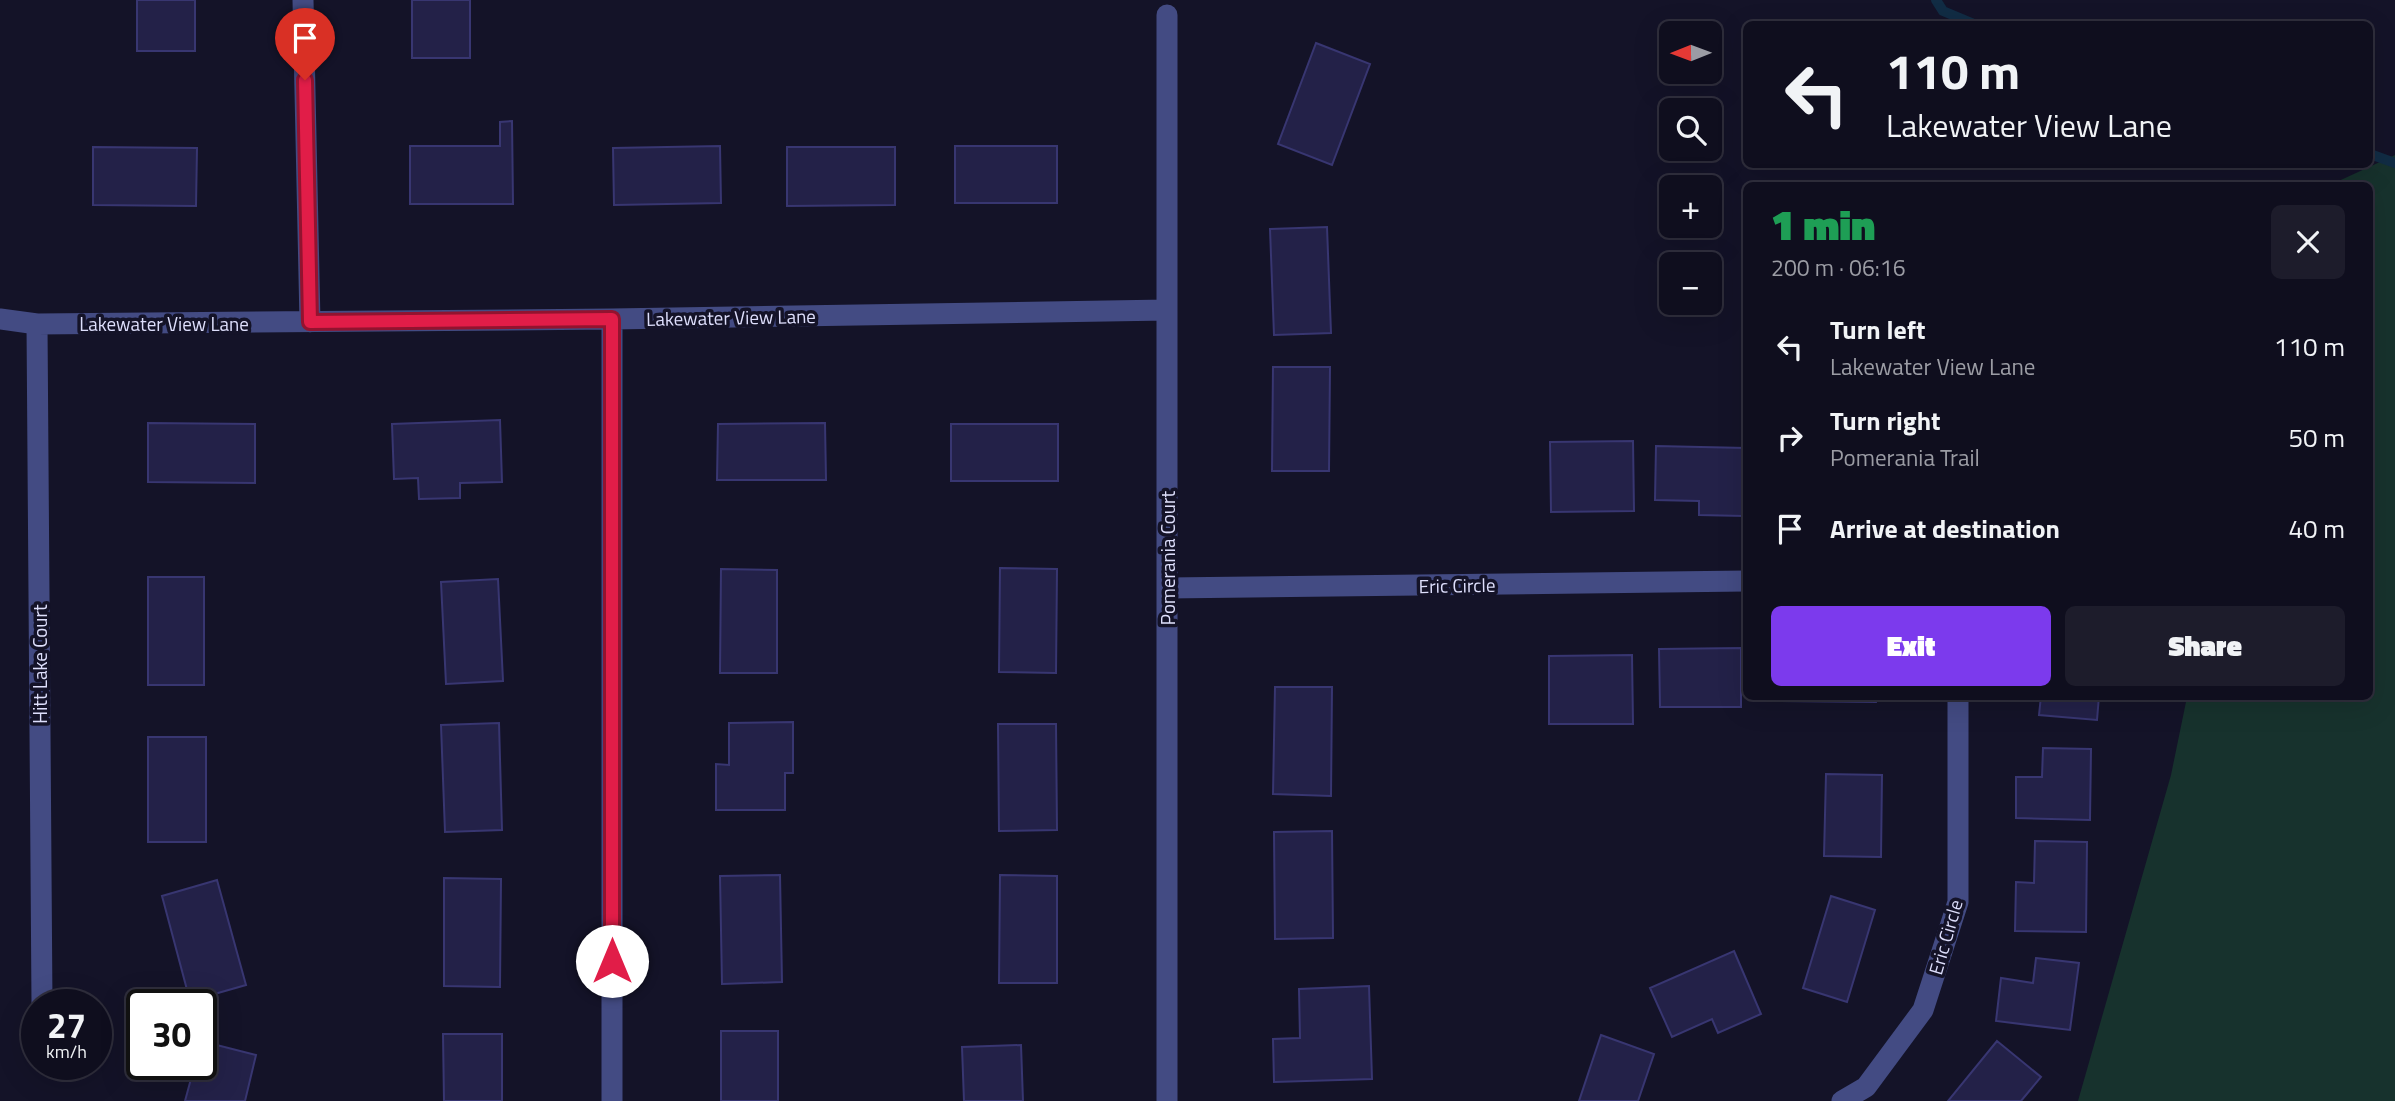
<!DOCTYPE html>
<meta charset="utf-8">
<style>
:root{--surface:#0f0e1e;--page:#1d1c2b;--text:#f1f3f6;--muted:#9b9ca4;--line:#2f2e3c;--accent:#7c3aed}
body{margin:0;font-family:"Titillium Web",sans-serif;background:var(--page);color:var(--text);height:100vh;display:flex;flex-direction:column;font-size:26px;white-space:nowrap}
*{box-sizing:border-box;margin:0}
p{font-size:23px;color:var(--muted)}
.icon{flex:none;width:38px;height:38px;fill:none;stroke:currentColor;stroke-width:2;stroke-linecap:round;stroke-linejoin:round}
.map{position:relative;flex:1;overflow:hidden}
.panel{position:absolute;left:1743px;top:182px;width:630px;height:518px;display:flex;flex-direction:column;background:var(--surface);border-radius:10px;box-shadow:0 7px 28px #0002,0 0 0 2px var(--line)}
.panel>*{flex:none}
.top-card{position:absolute;left:1743px;top:21px;width:630px;height:147px;border-radius:10px;box-shadow:0 7px 28px #0002,0 0 0 2px var(--line);background:#0f0e1e;color:var(--text);overflow:hidden}
.needle{width:46px;rotate:269deg}
.controls{position:absolute;left:1659px;top:21px;display:grid;gap:14px}
.controls a{display:grid;place-items:center;width:63px;height:63px;border-radius:10px;background:var(--surface);box-shadow:0 7px 28px #0002,0 0 0 2px var(--line);font-size:35px}
.speed{position:absolute;left:21px;top:989px;display:flex;gap:14px;font-size:35px;font-weight:700;text-align:center}
.speed>*{display:grid;place-content:center;width:91px;height:91px;border-radius:50%;background:var(--surface);box-shadow:0 7px 28px #0002,0 0 0 2px var(--line);line-height:1}
.speed small{font-size:18px;font-weight:400}
.speed .limit{border:4px solid #111;border-radius:10px;background:#fff;color:#111}
.pin{position:absolute;display:grid;place-items:center;width:60px;height:60px;color:#fff;margin:-72px -30px;border-radius:50% 50% 50% 0;rotate:-45deg;box-shadow:0 0 7px #0007}
.pin .icon{rotate:45deg}
.me{position:absolute;width:77px;margin:-38px;rotate:0deg;stroke-linejoin:round;filter:drop-shadow(0 0 5px #0008)}
.turn{display:flex;align-items:center;gap:24px;height:147px;padding:0 28px;font-size:32px}
.turn .icon{width:91px;height:91px;stroke-width:2.5}
.turn b{display:block;font-size:49px;line-height:60px}
.round{display:grid;place-items:center;flex:none;width:74px;height:74px;border-radius:10px;background:var(--page)}
.headline{display:flex;align-items:center;justify-content:space-between;height:119px;padding:0 28px}
h1{font-size:42px;font-weight:800;line-height:52px;color:#1e9e55}
.cta{display:flex;gap:14px;margin-top:auto;padding:14px 28px}
.cta a{flex:1;height:80px;border-radius:10px;background:var(--accent);color:#fff;font-size:28px;font-weight:800;line-height:80px;text-align:center}
.cta a+a{background:var(--page);color:var(--text)}
ul{padding:0;list-style:none}
li{display:flex;align-items:center;gap:21px;height:91px;padding:0 28px}
li div{flex:1}
li b{display:block;font-size:26px}
li em{font-style:normal}
.map>svg:first-child{display:block}
.green{fill:#17322d}
.lines{fill:none;stroke-linecap:round;stroke-linejoin:round}
.stream{stroke:#112c44;stroke-width:10}
.building{fill:#232148;stroke:#383671;stroke-width:2}
.minor{stroke:#434b83;stroke-width:21}
.route-casing{stroke:#92132f;stroke-width:18}
.route{stroke:#e11d48;stroke-width:12}
.labels{text-anchor:middle;dominant-baseline:central;stroke-width:7;stroke-linejoin:round;paint-order:stroke}
.street-label{font-size:19px;fill:#dedffc;stroke:#141328}
</style>
<div class="map">
<svg width="2395" height="1101" viewBox="0 0 2395 1101">
<rect width="100%" height="100%" fill="#141328"/>
<path class="green" d="M2395 155V1101H2078L2171 775 2187 697 2370 696V186L2330 185Z"/>
<g class="lines">
<path class="stream" d="M1936 0 1943 11 1974 24
M2370 154 2395 163"/>
</g>
<path class="building" d="M137 0H195V51H137Z
M412 0H470V58H412Z
M1316 43 1370 64 1332 165 1278 144Z
M512 121 513 204H410V146H500V122Z
M720 146 721 203 614 205 613 148Z
M955 146H1057V203H955Z
M93 147 197 148 196 206 93 205Z
M787 147H895V205L787 206Z
M1327 227 1331 333 1274 335 1270 229Z
M1273 367H1330L1329 471H1272Z
M500 420 502 482 460 483V498L419 499 418 478 394 479 392 424Z
M148 423 255 424V483L148 482Z
M825 423 826 480H717L718 424Z
M951 424H1058V481H951Z
M1633 441 1634 511 1551 512 1550 442Z
M1656 446 1746 448 1744 516 1699 515V501L1655 500Z
M1000 568 1057 569 1056 673 999 672Z
M721 569 777 570V673H720Z
M148 577H204V685H148Z
M498 579 503 681 446 684 441 582Z
M1741 648V707H1660L1659 649Z
M1632 655 1633 724H1549V656Z
M1275 687H1332L1331 796 1273 794Z
M1781 696H1877L1876 702 1781 701Z
M2041 696H2099L2097 720 2039 715Z
M793 722V773H785V810H716V764L729 765V723Z
M499 723 502 830 445 832 441 725Z
M998 724H1056L1057 830 999 831Z
M148 737H206V842H148Z
M2043 748 2091 749 2090 820 2016 818V777H2042Z
M1826 774 1882 775 1881 857 1824 856Z
M1332 831 1333 938 1275 939 1274 832Z
M2035 841 2087 842 2086 932 2015 931 2016 882 2034 883Z
M780 875 782 982 722 984 720 876Z
M1000 875 1057 876V983H999Z
M444 878 501 879 500 987 444 986Z
M217 880 246 985 190 1001 162 896Z
M1831 896 1875 910 1847 1002 1803 988Z
M1734 951 1761 1014 1718 1033 1712 1019 1672 1037 1650 988Z
M2036 958 2079 963 2070 1030 1996 1021 2001 978 2033 983Z
M1369 986 1372 1079 1274 1082 1273 1039 1300 1038 1299 989Z
M721 1031H778V1101H721Z
M443 1034H502V1101H444Z
M1601 1035 1654 1054 1638 1101H1579Z
M201 1041 256 1055 245 1101H185L195 1064H201Z
M1997 1041 2041 1077 2021 1101H1948Z
M1021 1045 1023 1101H964L962 1047Z"/>
<g class="lines">
<path class="minor" d="M303 0 310 322
M0 319 37 324 612 319 1167 310
M37 324 42 1004
M1167 588 1746 581
M612 1101V319
M1167 1101V15
M1842 1101 1866 1087 1923 1010 1958 902V696"/>
</g>
<g class="lines">
<g class="route-casing">
<path id="route" d="M305 80 310 322 612 319V961"/>
</g>
<use href="#route" class="route"/>
</g>
<g class="labels">
<g class="street-label">
<text transform="translate(731 317) rotate(-1)">Lakewater View Lane</text>
<text x="164" y="323">Lakewater View Lane</text>
<text transform="translate(1167 558) rotate(-90)">Pomerania Court</text>
<text transform="translate(1457 585) rotate(-1)">Eric Circle</text>
<text transform="translate(39 664) rotate(-90)">Hitt Lake Court</text>
<text transform="translate(1945 937) rotate(-74)">Eric Circle</text>
</g>
</g>
</svg>
<div class="controls">
<a><svg class="needle" viewBox="-14 -14 28 28"><path d="M0-13l5 13h-10z" fill="#e53935"/><path d="M0 13l5-13h-10z" fill="#9b9ca4"/></svg></a>
<a><svg class="icon" aria-label="search" viewBox="0 0 24 24"><circle cx="10" cy="10" r="6"/><path d="M15 15l6 6"/></svg></a>
<a>+</a>
<a>−</a>
</div>
<div class="speed"><div>27<small>km/h</small></div><div class="limit">30</div></div>
<div class="pin" style="left:305px;top:80px;background:#d93025"><svg class="icon" aria-label="arrive" viewBox="0 0 24 24"><path d="M6 21V4h12l-3 4 3 4H6"/></svg></div>
<svg class="me" style="left:612px;top:961px" viewBox="-20 -20 40 40"><circle r="19" fill="#fff"/><path d="M0-13L10 11 0 6-10 11z" fill="#e11d48"/></svg>
<div class="top-card">
<div class="turn"><svg class="icon" aria-label="left" viewBox="0 0 24 24"><path d="M17 20v-9H6M10 6l-5 5 5 5"/></svg><div><b>110 m</b>Lakewater View Lane</div></div>
</div>
<section class="panel">
<div class="headline"><div><h1>1 min</h1><p>200 m · 06:16</p></div><a class="round"><svg class="icon" aria-label="close" viewBox="0 0 24 24"><path d="M6 6l12 12M18 6L6 18"/></svg></a></div>
<ul>
<li><svg class="icon" aria-label="left" viewBox="0 0 24 24"><path d="M17 20v-9H6M10 6l-5 5 5 5"/></svg><div><b>Turn left</b><p>Lakewater View Lane</p></div><em>110 m</em></li>
<li><svg class="icon" aria-label="right" viewBox="0 0 24 24"><path d="M7 20v-9h11M14 6l5 5-5 5"/></svg><div><b>Turn right</b><p>Pomerania Trail</p></div><em>50 m</em></li>
<li><svg class="icon" aria-label="arrive" viewBox="0 0 24 24"><path d="M6 21V4h12l-3 4 3 4H6"/></svg><div><b>Arrive at destination</b></div><em>40 m</em></li>
</ul>
<div class="cta"><a>Exit</a><a>Share</a></div>
</section>
</div>
